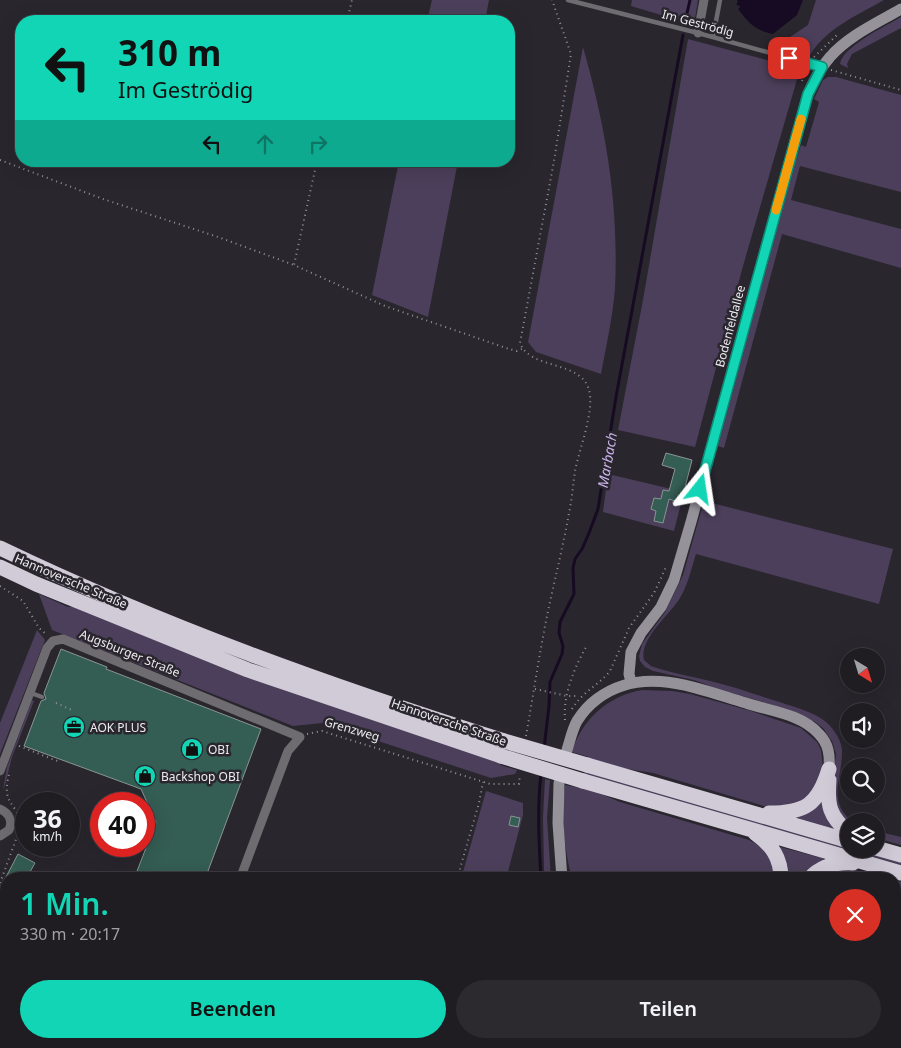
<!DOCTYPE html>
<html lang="de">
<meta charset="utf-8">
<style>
:root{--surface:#1f1c22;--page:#2c292f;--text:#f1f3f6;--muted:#a1a1a5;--line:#3c3a40;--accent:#11d5b4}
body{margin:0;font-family:"Noto Sans",sans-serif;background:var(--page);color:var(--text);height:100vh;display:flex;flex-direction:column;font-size:19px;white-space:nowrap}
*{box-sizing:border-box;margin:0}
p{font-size:16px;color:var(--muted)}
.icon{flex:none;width:28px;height:28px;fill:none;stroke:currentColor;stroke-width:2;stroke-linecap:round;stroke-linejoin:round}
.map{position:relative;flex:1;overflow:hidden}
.drawer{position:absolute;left:0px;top:872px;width:901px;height:176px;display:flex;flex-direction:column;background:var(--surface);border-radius:20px 20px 0 0;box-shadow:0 5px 20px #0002,0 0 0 1px var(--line)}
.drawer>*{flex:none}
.top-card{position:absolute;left:15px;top:15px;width:500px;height:152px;border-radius:20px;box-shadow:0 5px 20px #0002,0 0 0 1px var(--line);background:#11d5b4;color:#111;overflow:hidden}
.needle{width:32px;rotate:142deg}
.buttons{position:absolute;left:840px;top:648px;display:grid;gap:10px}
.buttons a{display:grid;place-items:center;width:45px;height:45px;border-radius:50%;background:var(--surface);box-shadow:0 5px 20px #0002,0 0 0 1px var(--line);font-size:25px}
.speed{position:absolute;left:15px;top:792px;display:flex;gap:10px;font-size:25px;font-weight:700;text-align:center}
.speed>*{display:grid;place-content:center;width:65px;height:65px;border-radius:50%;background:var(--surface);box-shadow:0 5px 20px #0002,0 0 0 1px var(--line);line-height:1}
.speed small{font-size:12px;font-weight:400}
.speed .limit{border:8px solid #d22;background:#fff;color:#111}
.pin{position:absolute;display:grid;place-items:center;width:42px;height:42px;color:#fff;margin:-21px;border-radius:10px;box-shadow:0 2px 8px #0006}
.me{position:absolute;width:55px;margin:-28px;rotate:15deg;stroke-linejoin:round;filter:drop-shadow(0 0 4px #0008)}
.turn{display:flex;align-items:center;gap:18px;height:105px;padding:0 20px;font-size:22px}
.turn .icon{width:65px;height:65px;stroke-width:2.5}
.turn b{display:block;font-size:35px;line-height:42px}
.lanes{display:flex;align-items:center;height:48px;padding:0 20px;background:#0003;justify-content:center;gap:25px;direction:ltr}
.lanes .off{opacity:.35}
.round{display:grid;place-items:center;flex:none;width:52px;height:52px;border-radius:26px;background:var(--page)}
.summary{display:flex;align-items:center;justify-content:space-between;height:85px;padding:0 20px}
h1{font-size:30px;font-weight:600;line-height:38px;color:var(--accent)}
.cta{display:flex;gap:10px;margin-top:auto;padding:10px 20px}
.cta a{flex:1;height:58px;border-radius:30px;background:var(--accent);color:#111;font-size:20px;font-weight:600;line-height:58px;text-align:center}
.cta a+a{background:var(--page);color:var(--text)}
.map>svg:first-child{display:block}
.green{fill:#4c3f5b}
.water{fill:#170b23}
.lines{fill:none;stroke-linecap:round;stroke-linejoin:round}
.stream{stroke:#170b23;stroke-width:3}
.building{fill:#345d53;stroke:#899692}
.path{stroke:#949298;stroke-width:2;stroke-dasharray:1 4;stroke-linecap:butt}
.lane{stroke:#6e6c70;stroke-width:4.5}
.street{stroke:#6e6c70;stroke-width:9}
.secondary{stroke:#95929a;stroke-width:11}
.highway{stroke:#d0cbd7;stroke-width:15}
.highway-bridge{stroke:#d0cbd7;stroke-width:15}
.route-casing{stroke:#0b8a75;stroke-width:12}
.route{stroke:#11d5b4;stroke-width:9}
.slow{stroke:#f59e0b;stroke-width:9}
.labels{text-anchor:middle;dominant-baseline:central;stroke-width:5;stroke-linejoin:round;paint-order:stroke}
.street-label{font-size:12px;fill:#edebf0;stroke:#29262e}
.poi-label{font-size:12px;fill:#edebf0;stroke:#29262e;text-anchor:start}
.water-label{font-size:14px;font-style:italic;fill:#cdb5ec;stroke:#29262e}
</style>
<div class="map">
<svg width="901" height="1048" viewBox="0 0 901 1048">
<rect width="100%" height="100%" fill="#29262e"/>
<path class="green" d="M432 0H489L485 21H427Z
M632 0H698L694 25 631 6Z
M816 0H884C858 15 822 30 808 59L791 54 781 43 808 25Z
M901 17V28L852 54 847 64 848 68 840 64C842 47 886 26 901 17Z
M688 39 800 69 743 266 695 447 618 430 643 300Z
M583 47C606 128 619 204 615 288 613 316 606 347 601 374L536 352 528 342Z
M828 77H836L901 95V192L800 166 791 200 901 229V268L782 234 724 448 718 446 795 164 801 145 806 147 819 102 814 99 823 80Z
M399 161H458L428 317 372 295Z
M608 474 684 492 674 531 603 512Z
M704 501 893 549 879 604 696 554C691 570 687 588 678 601 667 617 639 640 644 660L651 666C670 673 691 676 710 681 732 686 754 694 776 701 791 706 808 710 822 719 832 726 841 738 842 750 843 777 826 801 852 821H849V827L841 820 832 792 836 754 832 741 823 728 815 722 787 709 718 689 694 680 653 671 645 667 640 661 639 656 642 644 665 612 683 575Z
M39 594 68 607 75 606 500 762V765L517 770 515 774 491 778 323 723 293 726 52 630Z
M37 630 45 640 0 754V723Z
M642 690 672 691 690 694 751 711 801 728 817 742 821 750 823 769 819 784 799 805 774 809 653 773 615 767 589 759V757L572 752C582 719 608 696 642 690Z
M32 700 34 701 12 757 5 785 3 790 7 767Z
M585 771 849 846V849H858L901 861V866L584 775Z
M545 779 550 780 547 818 551 879H545L544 871 543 817Z
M565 785 592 790 620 802 749 840C769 849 770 859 776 879H572C564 848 561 816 565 785Z
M486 791 523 803V815L506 879H461Z
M821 798 835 830 794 819Z
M876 831 901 837V845L876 838Z
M780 847 822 858 824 860 804 879H786Z
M855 870 890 879H815L824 872Z
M895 880 901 882V1030L895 1029Z
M607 1043 756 1042 760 1043V1048L678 1046 662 1048H607Z"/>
<path class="water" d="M737 0H803L797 15 773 34C754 30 749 23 738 9L740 7Z"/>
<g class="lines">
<path class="stream" d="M738 4 748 0
M685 22 690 0
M544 749 549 706 550 682 562 654 563 646 559 633 560 622 574 594 573 568 575 559 582 549 589 533 598 509 616 397 683 35
M541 773C537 808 539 844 541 879
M547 1042V1048"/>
</g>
<path class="building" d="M666 453 692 460 681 503 669 499 663 523 654 521 656 511 651 509 654 498 661 499 663 490 669 491 675 469 662 465Z
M61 649 107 667 106 669 261 729 205 879H134L156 822 141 789 24 746 41 701 46 699 44 693Z
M511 816 520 818 518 827 509 825Z
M18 854 35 863 26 879H5Z"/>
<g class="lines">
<path class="path" d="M347 21 352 0
M814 57 837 35
M831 70 901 90
M802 81 806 69
M0 160 103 199 218 237 294 265
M317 161 294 265 385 306 506 348 517 351 522 349
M0 586 23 601 39 628 46 634
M535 689 567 696H579
M56 703 74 711
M572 709C583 691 598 686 610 671L629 628 654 593 667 565
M565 720C563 694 574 669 586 647
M307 734 322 731 490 784H519L520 775
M526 736C533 696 539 656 547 616 554 582 563 547 569 513 572 499 573 485 575 471 579 450 595 410 589 390 581 360 530 370 520 343L554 161 571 54 552 0
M19 746 60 762
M132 799 137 804
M144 809 149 806
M457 879 479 803 483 782
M0 883 22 823C13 799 2 804 9 774
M0 914 6 916
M895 1031 901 1032"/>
<path class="lane" d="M568 0 698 33 821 67
M713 37 720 0
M31 693 42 697
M0 923 6 926
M0 997 6 999
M1 1046 5 1048
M20 1048 23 1042
M62 1048V1042"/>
<path class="street" d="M698 33 704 0
M0 771 47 648 53 641 63 639 300 737 288 751 240 879
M0 809C9 813 13 821 9 830L0 836
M456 1042 465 1046
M886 1042 901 1044
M174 1048 176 1042"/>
<path class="secondary" d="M631 682 629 674 631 652 641 633 661 607 674 580 691 522 808 94C814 81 820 68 830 57 848 36 877 23 901 9
M567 750C570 741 572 730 577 721 582 713 589 705 597 699 643 664 698 689 746 703 770 711 802 714 819 734 829 744 830 756 829 769
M559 783 558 823 562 879
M576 1042V1048
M589 1042 590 1048
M782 1048 783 1042
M796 1048V1042"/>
<path class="highway" d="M0 548C162 626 333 687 504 741
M0 567 36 584 248 670 501 756
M587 765 849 841
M829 780C827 805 829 816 849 833
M583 781 901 873
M769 813C805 813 818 805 829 769
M755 833C772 845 781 858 781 879
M876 848 901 855
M809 879C821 866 836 862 853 863"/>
<path class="highway-bridge" d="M504 741 587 765
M501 756 583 781"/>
</g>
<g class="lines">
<g class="route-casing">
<path id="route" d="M700 489 808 94 822 67 789 58"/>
</g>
<use href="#route" class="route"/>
<path class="slow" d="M776 210 801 119"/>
</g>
<defs>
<g id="office-disc" transform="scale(1.125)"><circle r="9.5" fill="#11d5b4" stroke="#29262e"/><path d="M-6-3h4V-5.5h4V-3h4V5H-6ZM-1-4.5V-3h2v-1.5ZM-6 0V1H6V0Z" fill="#111"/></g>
<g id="shop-disc" transform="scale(1.125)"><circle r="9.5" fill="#11d5b4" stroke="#29262e"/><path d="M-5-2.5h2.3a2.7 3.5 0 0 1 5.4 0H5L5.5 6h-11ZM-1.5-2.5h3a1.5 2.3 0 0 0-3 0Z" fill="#111"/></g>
</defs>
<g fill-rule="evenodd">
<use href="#office-disc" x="74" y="727"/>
<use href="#shop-disc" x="192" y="749"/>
<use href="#shop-disc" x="145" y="776"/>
</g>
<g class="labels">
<g class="street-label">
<text transform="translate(698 23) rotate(15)">Im Geströdig</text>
<text transform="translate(730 326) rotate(-75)">Bodenfeldallee</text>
<text transform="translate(71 581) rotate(23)">Hannoversche Straße</text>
<text transform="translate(130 653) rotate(22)">Augsburger Straße</text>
<text transform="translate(449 722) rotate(19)">Hannoversche Straße</text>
<text transform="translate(352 729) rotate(16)">Grenzweg</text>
</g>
<g class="poi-label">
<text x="90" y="727">AOK PLUS</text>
<text x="208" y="749">OBI</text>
<text x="161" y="776">Backshop OBI</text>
</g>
<g class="water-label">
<text transform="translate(607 460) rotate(-80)">Marbach</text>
</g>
</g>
</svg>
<div class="buttons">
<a><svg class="needle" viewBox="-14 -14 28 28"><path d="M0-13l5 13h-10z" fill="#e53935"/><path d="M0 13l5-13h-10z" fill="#a1a1a5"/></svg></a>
<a><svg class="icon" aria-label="sound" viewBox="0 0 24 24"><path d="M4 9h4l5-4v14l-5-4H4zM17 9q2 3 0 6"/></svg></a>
<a><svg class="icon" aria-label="search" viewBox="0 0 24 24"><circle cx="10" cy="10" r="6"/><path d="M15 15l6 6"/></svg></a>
<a><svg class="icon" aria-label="layers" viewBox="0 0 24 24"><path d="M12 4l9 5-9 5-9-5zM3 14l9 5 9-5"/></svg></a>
</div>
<div class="speed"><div>36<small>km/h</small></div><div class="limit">40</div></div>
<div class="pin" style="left:789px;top:58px;background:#d93025"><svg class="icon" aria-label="arrive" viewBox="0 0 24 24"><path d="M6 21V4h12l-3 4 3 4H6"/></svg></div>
<svg class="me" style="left:700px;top:489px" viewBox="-20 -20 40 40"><path d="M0-17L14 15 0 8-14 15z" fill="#11d5b4" stroke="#fff" stroke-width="4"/></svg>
<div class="top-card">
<div class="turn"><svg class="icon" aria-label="left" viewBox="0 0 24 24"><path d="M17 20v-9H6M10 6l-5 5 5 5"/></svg><div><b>310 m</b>Im Geströdig</div></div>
<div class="lanes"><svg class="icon" aria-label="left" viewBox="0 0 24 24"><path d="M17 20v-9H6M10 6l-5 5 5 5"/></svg><svg class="icon off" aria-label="ahead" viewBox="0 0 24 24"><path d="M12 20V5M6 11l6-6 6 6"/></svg><svg class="icon off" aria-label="right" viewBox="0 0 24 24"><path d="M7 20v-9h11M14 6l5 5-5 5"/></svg></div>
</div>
<section class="drawer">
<div class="summary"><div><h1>1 Min.</h1><p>330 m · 20:17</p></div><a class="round" style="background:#d93025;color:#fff"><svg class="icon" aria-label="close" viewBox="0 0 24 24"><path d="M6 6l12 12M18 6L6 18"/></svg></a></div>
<div class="cta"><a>Beenden</a><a>Teilen</a></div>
</section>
</div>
